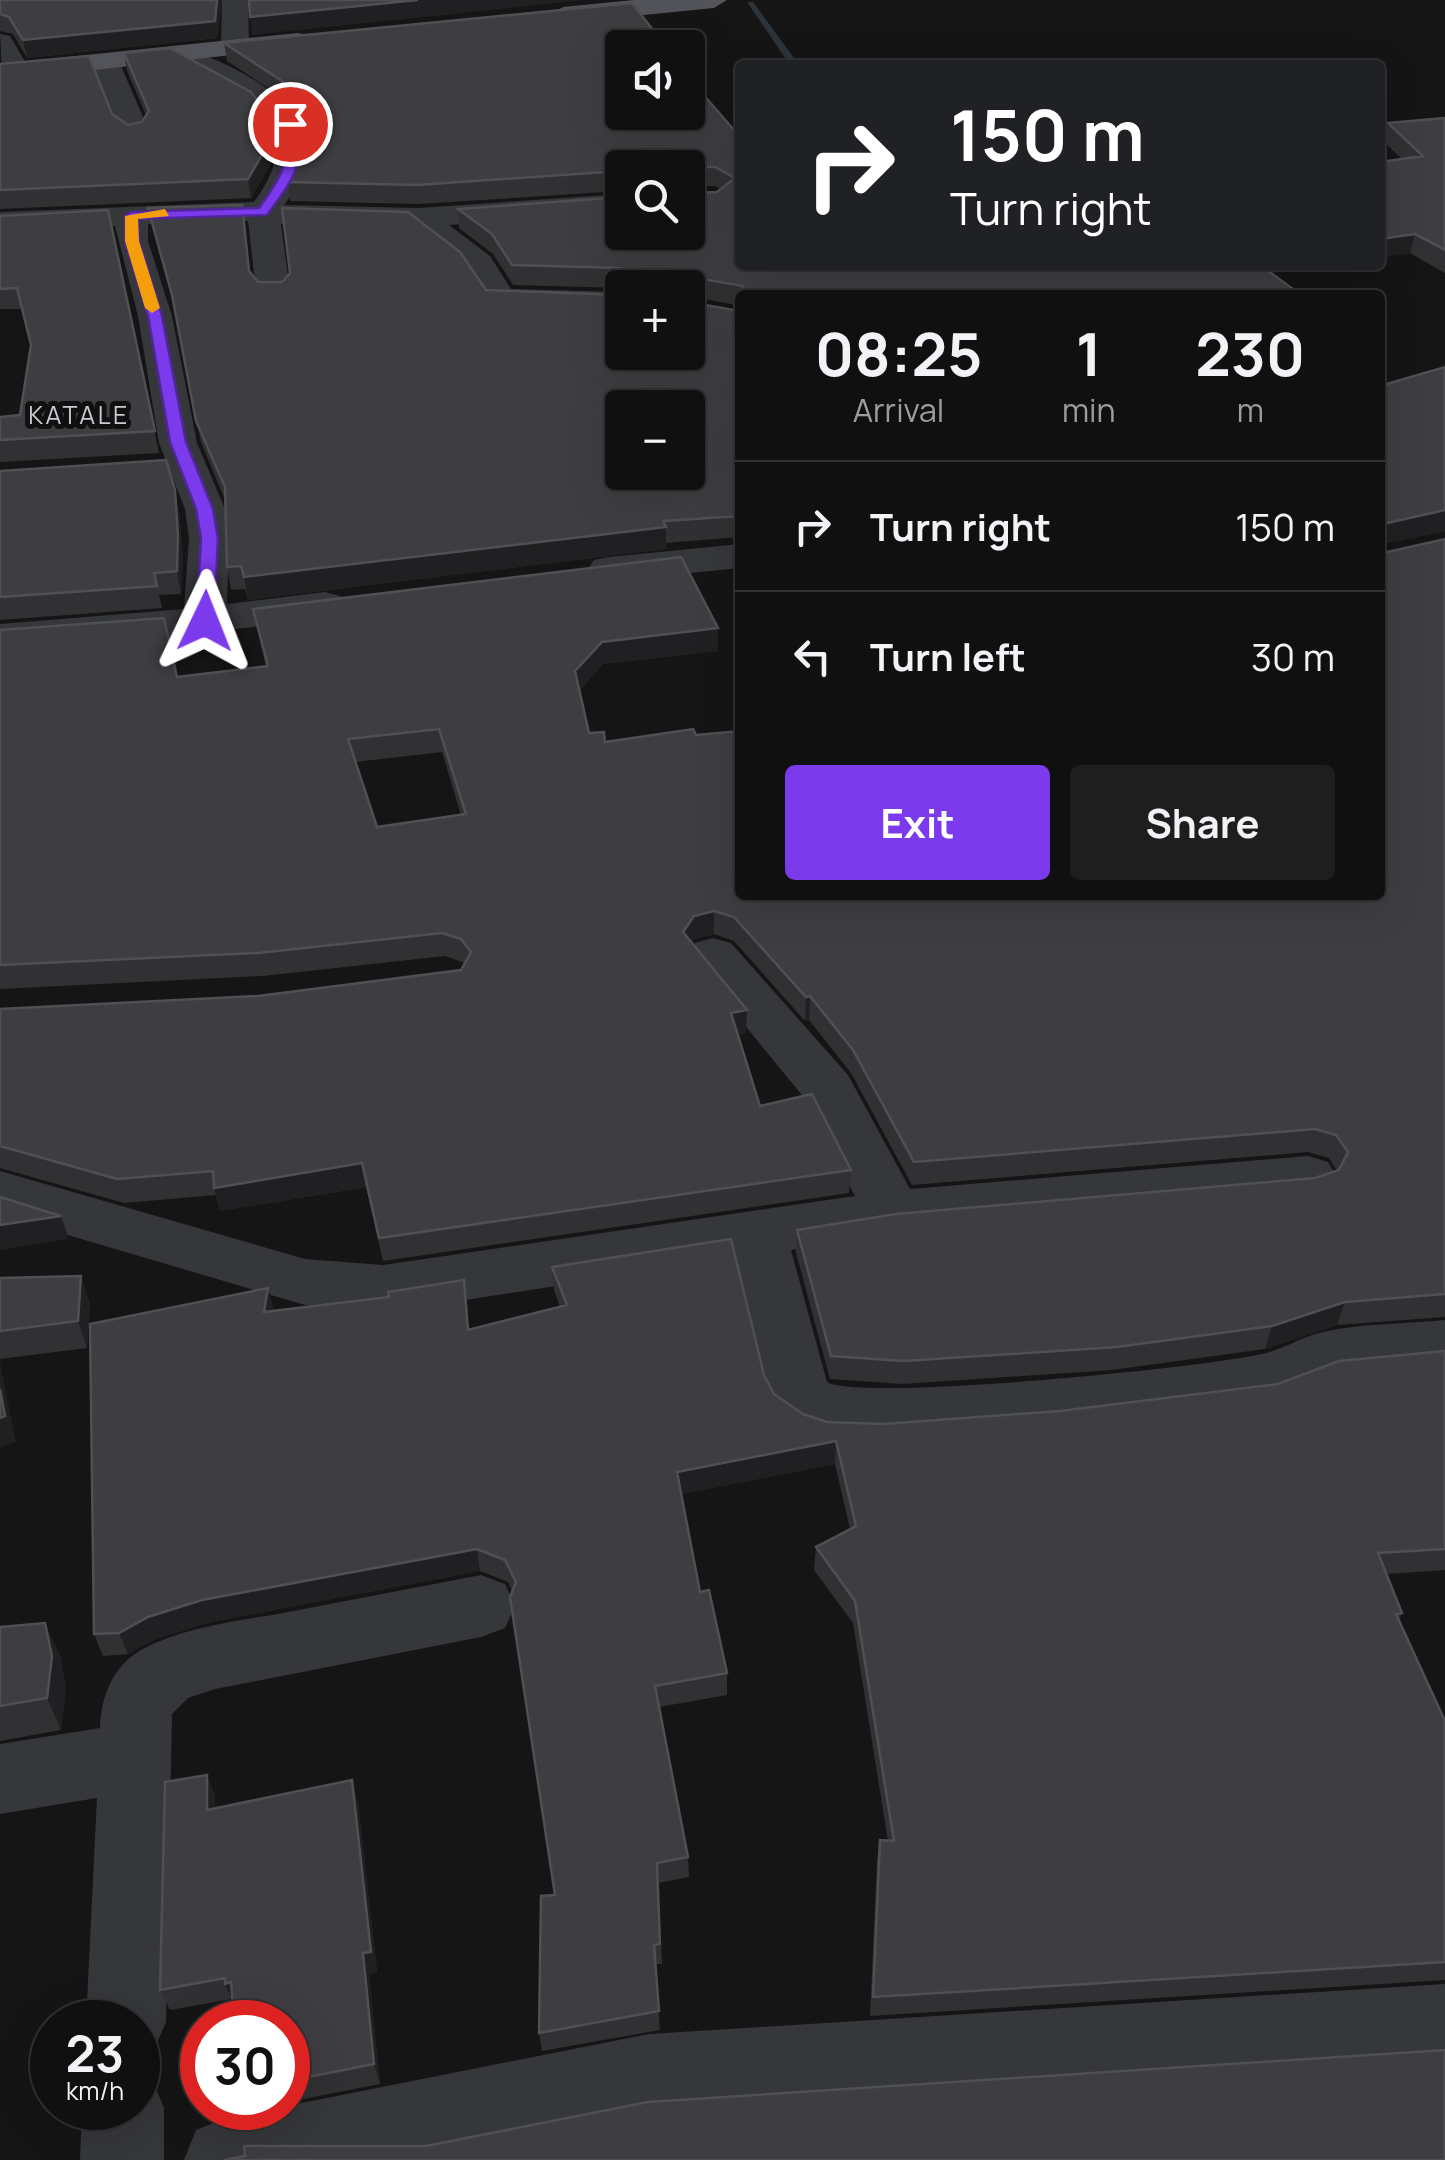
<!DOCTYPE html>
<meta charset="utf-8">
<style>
:root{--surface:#101010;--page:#1e1e1e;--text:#f1f3f6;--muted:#9c9d9f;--line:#303030;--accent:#7c3aed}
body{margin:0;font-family:Manrope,sans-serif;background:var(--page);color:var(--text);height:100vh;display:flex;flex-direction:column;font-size:38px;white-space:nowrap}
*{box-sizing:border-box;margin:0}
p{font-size:32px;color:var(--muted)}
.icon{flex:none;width:55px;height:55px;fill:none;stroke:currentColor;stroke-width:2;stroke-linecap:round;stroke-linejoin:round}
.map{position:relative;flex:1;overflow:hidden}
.panel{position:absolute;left:735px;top:290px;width:650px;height:610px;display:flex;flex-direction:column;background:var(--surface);border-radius:10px;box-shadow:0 10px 40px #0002,0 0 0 2px var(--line)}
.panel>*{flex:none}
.hud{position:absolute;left:735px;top:60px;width:650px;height:210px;border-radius:10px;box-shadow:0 10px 40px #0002,0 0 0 2px var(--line);background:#202124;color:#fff;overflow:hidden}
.fabs{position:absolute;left:605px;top:30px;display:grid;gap:20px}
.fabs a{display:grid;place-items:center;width:100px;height:100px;border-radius:10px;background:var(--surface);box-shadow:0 10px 40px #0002,0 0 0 2px var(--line);font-size:50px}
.speed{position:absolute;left:30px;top:2000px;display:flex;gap:20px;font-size:50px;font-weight:700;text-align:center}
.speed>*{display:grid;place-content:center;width:130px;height:130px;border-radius:50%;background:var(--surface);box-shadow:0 10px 40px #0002,0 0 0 2px var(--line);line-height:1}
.speed small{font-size:25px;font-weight:400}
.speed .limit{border:15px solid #d22;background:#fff;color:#111}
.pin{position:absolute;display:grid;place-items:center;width:85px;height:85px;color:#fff;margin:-42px;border:5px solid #fff;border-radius:50%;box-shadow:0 2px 10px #0007}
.me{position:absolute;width:110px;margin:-55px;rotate:2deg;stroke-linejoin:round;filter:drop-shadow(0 0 8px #0008)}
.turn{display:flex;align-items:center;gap:35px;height:210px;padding:0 50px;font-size:45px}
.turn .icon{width:130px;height:130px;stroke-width:2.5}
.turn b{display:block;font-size:70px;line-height:85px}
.eta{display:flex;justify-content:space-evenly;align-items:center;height:170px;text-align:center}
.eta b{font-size:60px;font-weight:700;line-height:70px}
.button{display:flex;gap:20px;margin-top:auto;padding:20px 50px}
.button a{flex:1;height:115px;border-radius:10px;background:var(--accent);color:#fff;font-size:40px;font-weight:700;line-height:115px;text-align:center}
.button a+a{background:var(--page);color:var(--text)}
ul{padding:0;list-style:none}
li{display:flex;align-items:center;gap:30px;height:130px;padding:0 50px;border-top:2px solid var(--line)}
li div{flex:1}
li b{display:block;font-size:38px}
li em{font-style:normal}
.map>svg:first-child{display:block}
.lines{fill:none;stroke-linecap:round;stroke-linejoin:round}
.stream{fill:#2c3339;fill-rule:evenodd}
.minor{fill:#36373b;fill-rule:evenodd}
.major{fill:#53545a;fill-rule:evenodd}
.wall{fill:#313134;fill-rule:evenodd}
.shaded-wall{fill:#202022}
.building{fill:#3e3e42;stroke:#4e5054;stroke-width:2.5;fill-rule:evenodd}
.route{fill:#7c3aed;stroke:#51269a;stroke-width:2.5}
.slow{fill:#f59e0b}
.labels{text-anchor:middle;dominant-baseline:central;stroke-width:10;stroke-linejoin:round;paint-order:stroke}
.far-quarter-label{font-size:25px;letter-spacing:2.5px;fill:#c9cbd2;stroke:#101011}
</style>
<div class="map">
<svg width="1445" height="2160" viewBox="0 0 1445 2160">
<rect width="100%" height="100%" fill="#151516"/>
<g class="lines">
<path class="stream" d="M747 2H753L799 65H790Z"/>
<path class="minor" d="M222 0H248L249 47 245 53H225L221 47Z
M0 34 10 36 30 70 26 76 16 78 2 70Z
M187 50C227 60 308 102 310 149 311 171 296 189 284 205L419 208 622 194V213L449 225 490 256 511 289 622 292V312L488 307 465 269 411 228 281 224 290 291 285 298H261L256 291 248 221 148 224V241L172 316 197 443 225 509 229 538 227 604 325 592 340 596 346 605 340 614 325 618 145 640 0 650V624L184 609 189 538 185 509 159 443 138 316 115 226 0 232V212L254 202C314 120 244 97 177 64L173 58 177 52Z
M105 53 119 61 149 131 145 137 134 140 119 131 91 61Z
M740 544V568L609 581 594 578 588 569 594 560 609 557Z
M713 938 731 943 848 1075 910 1189 1308 1156 1328 1162 1337 1177 1328 1192 1308 1198 893 1234 791 1250 827 1382C859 1402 1214 1367 1266 1353 1286 1348 1303 1336 1323 1332 1362 1323 1406 1324 1445 1320V1370L1330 1380 1270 1403 1055 1430 882 1443 827 1441 804 1434 777 1415 767 1397 734 1258 383 1313 305 1305 0 1215V1171L305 1259 383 1265 855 1196 806 1100 687 955 695 943Z
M481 1575 505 1584 515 1606 505 1628 481 1637 215 1689 188 1698 172 1714 166 2022 154 2050 138 2057V2022H86L97 1798 0 1814V1744L100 1728C101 1697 112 1667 141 1650 183 1627 237 1621 283 1613 349 1600 415 1588 481 1575Z
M1445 1984V2064L649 2116 431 2160H184L196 2130 226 2118 649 2034Z
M138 2073 152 2079 164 2108V2160H80L82 2108H138Z"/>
<path class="major" d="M634 0H727L714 8 563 23 550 15 563 7Z
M298 33 308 35 312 41 308 47 0 80V64Z"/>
</g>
<path class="wall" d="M0 0H222L217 38 27 58 13 34 0 31Z
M224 43 622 48 740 137V265H1329L1271 273 1301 295H740V306L688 296V288H622V291V288L513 285 493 254 459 228 458 209 622 232 720 189 715 186H688V191V168H622V191L419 204 290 201 288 182 310 146 309 133 285 99 227 61Z
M124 53 276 155 251 198 0 209V64L112 114 128 125 142 122 146 115 127 71Z
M1445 118V273L1410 253 1402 159 1384 142 1388 123Z
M148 208 245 225 250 273 258 282 621 295 740 311V537L666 543V549L248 600 245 589 231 590 227 567 225 500 201 442 176 315Z
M108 210 159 453 0 462V417L20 415 31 345 22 309H0V216Z
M1445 367V531L1383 544V553L1445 539V1317L1337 1325 1265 1349 1112 1370 902 1384 830 1379 796 1253 797 1230 1315 1178 1337 1171 1329 1158 1308 1152 912 1185 851 1073 809 1020 805 1021 734 941 714 934 694 939 692 943 746 1033 738 1035 760 1106 851 1170 849 1193 383 1261 366 1187 220 1211 216 1195 124 1203 0 1168V1009L258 996 461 970 465 963 445 956 263 976 0 989V630L177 677 266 667 253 609 718 651 603 664 579 691 589 733 605 742 696 735 1380 895V386ZM442 752 461 815 377 827 355 762Z
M0 471 179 512 183 559 181 594 159 595 162 608 0 620Z
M552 1267 764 1375 774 1394 803 1414 827 1422 884 1424 1060 1411 1278 1384 1445 1351V1570L1386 1574 1402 1613 1399 1620 1445 1721V1980L870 2016 877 1860 880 1840 888 1841 853 1623 814 1570 816 1547 850 1529 835 1464 681 1494 700 1592 727 1673V1695L659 1707 688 1857 689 1877 658 1883 662 1964H655L660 2030 542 2051 539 2033 554 1895 512 1591 508 1582 480 1571 210 1622 156 1639 128 1654 103 1656 94 1634 274 1311 467 1304 469 1330 560 1307 554 1290Z
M0 1278 90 1303 87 1348 0 1359Z
M0 1627 60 1655 66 1688 61 1730 0 1741Z
M207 1775 215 1797V1808L352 1780 358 1802 377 1972 369 1974 380 2084 288 2102V2022L233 2001 232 1999 170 2010 160 1990Z"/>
<path class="shaded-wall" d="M217 0H222L217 38 27 58 23 40Z
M418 0H586L252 35 250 17Z
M272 120 276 155 251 198 248 179Z
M1415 234 1410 253 1380 258V239Z
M1248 265H1329L1246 277Z
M175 490 179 512 183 559 181 594 177 571Z
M1445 510V531L1380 545 1383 524Z
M666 527V549L248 600 244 577Z
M718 628V651L603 664 576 694 575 671 602 642Z
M714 911V934L694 939 683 955V932L694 916Z
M810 996 809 1020 805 1021 806 997Z
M747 1010 746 1033 731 1037V1013Z
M362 1163 366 1187 220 1211 214 1188Z
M61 1216 69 1239 0 1250V1225Z
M81 1276 90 1303 87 1348 78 1321Z
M268 1288 274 1311 264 1312Z
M1345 1302 1337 1325 1265 1349 1272 1326Z
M0 1362 16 1442 0 1447Z
M836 1441 835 1464 678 1495 677 1472Z
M477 1549 480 1571 210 1622 156 1639 128 1654 119 1633 148 1617 202 1600Z
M45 1623 60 1655 66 1688 61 1730 47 1698Z
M207 1775 215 1797V1832L207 1810Z
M352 1780 358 1802 377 1972 369 1974 380 2084 374 2064 363 1953Z
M231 1982 234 2004 225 1984Z"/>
<path class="building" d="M0 0H217L215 21 23 40 9 17 0 14Z
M249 0H418L250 17Z
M632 3 667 48H622V112H688V77L740 137V265H1260L1301 295H1171L1168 293 1161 295H743V286L685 276V288H624L621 268 512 265 492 234 458 209 622 197V192V232H688V193L717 192 735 178 715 167H688V170V168H622V172L621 171 417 185 288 182 310 146 309 117 282 81 224 43Z
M170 48 251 92 272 120 273 136 248 179 0 190V64L89 56 112 114 128 125 142 122 149 111 124 53Z
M1445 118V250L1415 234 1380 239V162L1423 156 1388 123Z
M242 205 249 271 258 282H282L290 273 282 208 408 212 460 252 486 290 621 295 622 294V352H688V302L740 311V516L663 521 666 527 244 577 241 566 227 567 225 487 196 421 172 295 148 208ZM622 408H688V472H622Z
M108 210 155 431 0 440V417L20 415 31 345 17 288 0 289V216Z
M1445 367V510L1383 524V553L1445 539V1294L1345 1302 1272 1326 1117 1347 904 1361 831 1356 797 1230 896 1214 1315 1178 1339 1170 1348 1152 1336 1135 1315 1129 914 1162 853 1050 810 996 806 997 734 917 714 911 694 916 683 932 747 1010 731 1013 760 1106 812 1094 851 1170 379 1238 362 1163 214 1188 213 1171 117 1179 0 1146V1009L258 996 461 970 471 952 461 939 442 933 258 953 0 965V630L164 618 177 677 268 666 253 609 681 557 718 628 602 642 575 671 589 733 604 732 605 742 693 729 696 735 740 731V895H1380V386ZM439 729 466 814 377 827 348 739Z
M166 460 175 490 178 537 177 571 154 573 157 586 0 597V471Z
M0 1197 61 1216 0 1225Z
M731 1239 764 1375 774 1394 803 1414 827 1422 884 1424 1060 1411 1278 1384 1339 1361 1445 1351V1549L1378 1553 1402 1613 1396 1614 1445 1721V1962L873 1997 880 1840 894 1841 855 1601 816 1547 856 1526 836 1441 677 1472 700 1592 709 1590 727 1673 655 1686 688 1857 657 1863 660 1944 654 1945 659 2011 539 2033 541 1896 555 1895 510 1597 516 1582 505 1560 477 1549 202 1600 148 1617 119 1633 94 1634 90 1324 268 1288 264 1312 389 1297 388 1292 464 1280 468 1330 567 1305 552 1267Z
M81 1276 78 1321 0 1331V1278Z
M0 1389 5 1416 0 1418Z
M45 1623 52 1656 47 1698 0 1706V1627Z
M207 1775V1810L352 1780 371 1952 363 1953 374 2064 288 2081V2022H234L231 1982 225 1984V1978L160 1990 165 1782Z
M1445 2050V2160H224L245 2156 244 2146H426L648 2102Z"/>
<path class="route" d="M290 121 296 124C305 168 292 180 267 215L138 219 139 241 162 316 186 442 213 509 218 538 214 621 205 626 196 621 201 538 196 509 170 442 148 316 125 241V216L131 212 259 208C281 178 291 162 284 124Z"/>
<path class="slow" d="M165 209 169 216 138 219 139 241 160 308 152 313 145 308 125 241V216Z"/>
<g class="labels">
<g class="far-quarter-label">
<text x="79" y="414">KATALE</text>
</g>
</g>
</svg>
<div class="fabs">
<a><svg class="icon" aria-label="sound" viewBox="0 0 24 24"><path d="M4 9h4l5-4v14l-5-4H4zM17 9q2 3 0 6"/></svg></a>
<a><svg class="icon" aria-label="search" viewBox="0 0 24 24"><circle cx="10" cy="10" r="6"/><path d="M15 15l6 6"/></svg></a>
<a>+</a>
<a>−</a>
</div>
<div class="speed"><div>23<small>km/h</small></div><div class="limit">30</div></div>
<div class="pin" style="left:290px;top:124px;background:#d93025"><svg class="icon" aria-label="arrive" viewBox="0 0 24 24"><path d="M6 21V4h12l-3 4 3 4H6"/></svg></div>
<svg class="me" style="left:205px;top:621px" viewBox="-20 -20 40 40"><path d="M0-17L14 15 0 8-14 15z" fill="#7c3aed" stroke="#fff" stroke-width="4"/></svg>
<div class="hud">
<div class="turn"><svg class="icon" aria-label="right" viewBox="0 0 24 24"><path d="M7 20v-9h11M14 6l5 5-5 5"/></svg><div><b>150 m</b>Turn right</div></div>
</div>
<section class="panel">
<div class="eta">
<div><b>08:25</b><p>Arrival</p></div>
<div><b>1</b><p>min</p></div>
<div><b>230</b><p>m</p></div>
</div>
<ul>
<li><svg class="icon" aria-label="right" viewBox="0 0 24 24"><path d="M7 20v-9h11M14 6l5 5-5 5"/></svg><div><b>Turn right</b></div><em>150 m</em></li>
<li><svg class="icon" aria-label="left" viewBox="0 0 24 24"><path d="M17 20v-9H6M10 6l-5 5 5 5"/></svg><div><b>Turn left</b></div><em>30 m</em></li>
</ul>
<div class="button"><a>Exit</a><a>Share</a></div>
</section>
</div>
